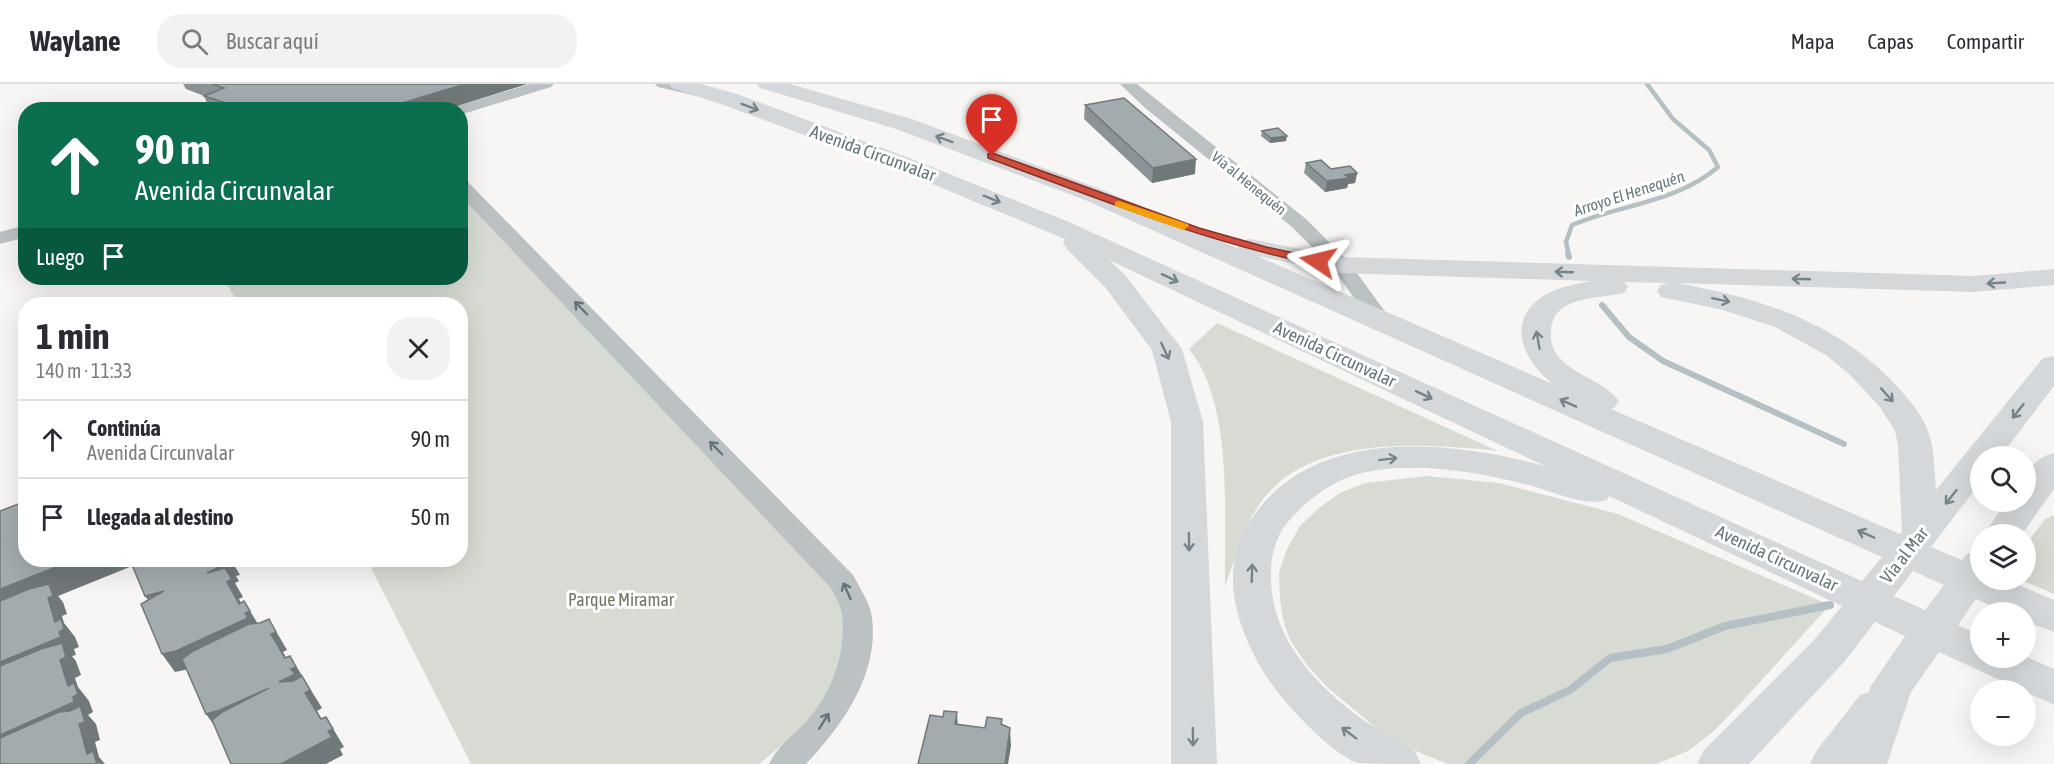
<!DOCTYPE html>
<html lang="es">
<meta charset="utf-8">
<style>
:root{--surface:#fff;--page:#f2f2f3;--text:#2b2b33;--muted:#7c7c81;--line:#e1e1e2}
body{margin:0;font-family:"Asap Condensed",sans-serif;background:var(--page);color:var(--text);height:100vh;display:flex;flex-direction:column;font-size:22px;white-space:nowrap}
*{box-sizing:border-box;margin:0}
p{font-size:20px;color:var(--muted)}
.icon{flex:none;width:33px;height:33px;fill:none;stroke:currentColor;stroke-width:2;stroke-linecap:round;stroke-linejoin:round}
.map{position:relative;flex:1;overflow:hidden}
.sheet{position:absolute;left:18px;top:213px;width:450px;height:270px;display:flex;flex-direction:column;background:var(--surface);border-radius:24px;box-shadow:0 6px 24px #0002}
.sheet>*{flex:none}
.guide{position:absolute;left:18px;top:18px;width:450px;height:183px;border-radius:24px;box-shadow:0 6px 24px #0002;background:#0b6e4f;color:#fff;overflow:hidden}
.tools{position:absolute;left:1970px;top:362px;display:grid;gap:12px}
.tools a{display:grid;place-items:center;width:66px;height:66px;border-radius:50%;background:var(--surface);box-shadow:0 6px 24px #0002;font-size:30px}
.pin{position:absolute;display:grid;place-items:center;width:51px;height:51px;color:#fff;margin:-62px -26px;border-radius:50% 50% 50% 0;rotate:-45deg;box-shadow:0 0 6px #0007}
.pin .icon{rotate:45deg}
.me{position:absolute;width:66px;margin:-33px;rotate:280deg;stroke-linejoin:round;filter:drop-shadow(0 0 4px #0008)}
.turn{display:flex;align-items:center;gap:21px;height:126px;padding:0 18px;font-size:27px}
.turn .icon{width:78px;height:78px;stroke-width:2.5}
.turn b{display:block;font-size:42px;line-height:51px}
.then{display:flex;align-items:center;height:57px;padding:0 18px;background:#0003;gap:12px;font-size:22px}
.round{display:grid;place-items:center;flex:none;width:63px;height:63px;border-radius:24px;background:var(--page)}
.overview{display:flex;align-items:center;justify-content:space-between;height:102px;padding:0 18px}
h1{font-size:36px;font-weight:700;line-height:45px}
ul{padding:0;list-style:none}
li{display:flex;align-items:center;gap:18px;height:78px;padding:0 18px;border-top:2px solid var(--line)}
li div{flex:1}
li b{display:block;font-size:22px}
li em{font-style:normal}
header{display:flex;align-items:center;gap:36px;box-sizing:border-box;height:84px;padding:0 30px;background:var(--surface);border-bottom:2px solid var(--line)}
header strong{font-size:28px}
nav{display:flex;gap:33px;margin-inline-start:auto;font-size:21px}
.search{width:420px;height:54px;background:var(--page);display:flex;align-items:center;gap:15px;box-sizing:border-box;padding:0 21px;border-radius:24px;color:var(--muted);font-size:22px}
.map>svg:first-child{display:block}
.green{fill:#d7dbd4}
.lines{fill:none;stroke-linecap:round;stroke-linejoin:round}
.stream-far2{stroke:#b4c0c3;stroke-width:4.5}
.stream-far1{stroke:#b4c0c3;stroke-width:6}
.stream{stroke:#b4c0c3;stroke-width:8}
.street{fill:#bcc1c3;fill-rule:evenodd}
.primary{fill:#d4d8da;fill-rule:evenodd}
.highway{fill:#d4d8da;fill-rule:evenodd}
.wall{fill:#8b9396}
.shaded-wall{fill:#71787a}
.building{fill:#a2abae;stroke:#71787a;stroke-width:1.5}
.oneway{stroke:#76848a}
.oneway2{stroke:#65757c}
.route{fill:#d04c3b;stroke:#873126;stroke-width:1.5}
.slow{fill:#f59e0b}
.labels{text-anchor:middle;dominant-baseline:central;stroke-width:6;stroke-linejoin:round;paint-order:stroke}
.far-street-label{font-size:15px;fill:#65757c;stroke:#fff}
.far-water-label{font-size:16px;font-style:italic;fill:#657a7e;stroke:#fff}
.street-label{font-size:18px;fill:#65757c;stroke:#fff}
.park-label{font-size:18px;fill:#6d7a67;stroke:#fff}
</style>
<header>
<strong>Waylane</strong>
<div class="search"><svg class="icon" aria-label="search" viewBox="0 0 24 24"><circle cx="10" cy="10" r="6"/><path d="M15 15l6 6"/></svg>Buscar aquí</div>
<nav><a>Mapa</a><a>Capas</a><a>Compartir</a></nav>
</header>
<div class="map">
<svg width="2054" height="680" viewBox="0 0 2054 680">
<rect width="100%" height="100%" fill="#f7f6f4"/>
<path class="green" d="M461 109 832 499 845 527 846 562 833 601 805 642 759 680H471L367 476H460V220H238L224 194H460Z
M1217 239 1498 367C1427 360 1314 350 1264 414 1244 439 1236 473 1225 502 1224 433 1234 320 1189 265Z
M1427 392 1499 399 1618 430 1830 521 1738 622 1713 648 1688 667 1656 680H1448L1413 666 1375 643 1327 603 1307 581 1290 556 1283 536 1280 515 1279 488 1287 465 1300 442 1319 424 1340 409 1365 399Z
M2054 431V510L2019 495H2025V462L2045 435Z"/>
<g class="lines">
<path class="stream-far2" d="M1569 172 1566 158 1572 141C1621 120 1676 119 1718 83L1709 66 1673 35 1647 0"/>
<path class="stream-far1" d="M1568 170 1569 173
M1602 221 1629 253 1663 277 1844 360"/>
<path class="stream" d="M1469 680 1521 629 1570 606 1610 574 1667 565 1725 542 1830 521"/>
<path class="street" d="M530 0H554L551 3 466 29 460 31V26H452L454 23Z
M655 0H685L706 5 709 8 701 13 658 3Z
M1120 0H1137L1306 135 1348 177 1392 237 1389 242 1381 243 1373 242 1334 185 1292 143 1144 23Z
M460 95 466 96 853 491C859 502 868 516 871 528 882 586 844 640 806 680H769C777 663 792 652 805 639 832 610 847 568 842 529 840 521 835 511 831 504L460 111Z
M26 141V153L0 160V148Z"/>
<path class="primary" d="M1875 606 1890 611 1897 624 1859 680H1810L1817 666 1860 611Z"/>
<path class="highway" d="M669 0H701L737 10 917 77 1069 138 1862 497 1882 473 1085 116 896 45 760 4 757 0H790L912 35 1103 106 1237 164 1241 157 1250 155 1341 173 1974 192 2054 185V201L1974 208 1676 199C1755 213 1828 235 1887 292 1903 308 1920 326 1928 347 1935 365 1934 388 1936 406L2043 274 2054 272V302L2001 372H1980V399L1931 463 1962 476 1967 470 1980 466V495H2005L2054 516V548L2025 537V528H2005L1976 515 1958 541 1980 551V573L2025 572 2054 585V621L1939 568 1911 608 1887 680H1841L1871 602 1905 552 1875 538 1844 578 1749 680H1697L1704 666 1814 556 1842 522 1609 412 1607 416C1583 423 1556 408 1532 402 1481 388 1400 374 1349 393 1325 402 1304 419 1287 439 1262 470 1269 522 1287 555 1305 588 1335 616 1365 637 1375 644 1409 660 1415 668 1417 671 1419 676 1421 680 1408 680 1367 680 1357 679 1326 666 1278 613 1261 584 1236 540 1220 489 1247 442 1307 340 1448 356 1545 382L1109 176 1125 191 1182 265 1203 338 1217 680H1171V338L1152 266 1105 203 1067 165 1063 159 1065 155 901 87 721 20 672 4ZM1257 172 1341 189 1591 197C1575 200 1559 203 1545 211 1504 236 1523 277 1553 300ZM1624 198 1669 199 1661 201 1657 207 1661 213 1723 226 1775 243 1826 271 1849 290 1880 323 1895 347 1898 361 1902 447 1900 450 1611 325 1614 324 1619 317C1601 291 1547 288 1551 246 1554 211 1599 215 1624 209L1628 203ZM1913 487 1944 501 1925 526 1894 512Z
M2054 369V405L2022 450H1984L2007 417H2025C2025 393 2028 376 2054 369Z"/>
</g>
<path class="wall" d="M183 0H527L444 26H210L204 12 186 5Z
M1085 21 1195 90 1152 99 1084 35Z
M1262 47 1286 57 1270 59 1261 52Z
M1306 79 1331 85 1357 89 1355 99 1348 100 1347 104 1325 108 1304 89Z"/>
<path class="shaded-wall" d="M465 0H527L444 26H379Z
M1287 52 1286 57 1270 59 1271 54Z
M1196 75 1195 90 1152 99 1153 84Z
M1357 89 1355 99 1348 100 1347 104 1325 108 1327 97 1345 91Z
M74 476H147L58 512 63 518 67 530 62 532 64 539 75 553 79 563 74 565 76 571 72 572 76 577 81 591 75 594 78 603 89 617 93 628 88 631 96 640 100 656 95 658 99 673 105 680 0 675V505Z
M225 476H231L240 491 236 492 239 497 235 499 243 513 239 515 246 529 244 517 261 545 189 585 175 588 162 570 207 489Z
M164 507 158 530 145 512Z
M269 535 287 566 283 568 292 585 290 572 322 624 317 627 328 647 326 633 344 663 340 665 343 671 326 680H281L279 598 285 574 271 550Z
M269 604 219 648 206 630Z
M957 628 958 646 955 640Z
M1010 644 1011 662 1008 680H1005Z"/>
<path class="building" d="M212 0H465L379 26H247L204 12 224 4Z
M1124 14 1196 75 1153 84 1085 21Z
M1278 44 1287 52 1271 54 1262 47Z
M1321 76 1331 85 1350 82 1357 89 1345 91 1349 94 1327 97 1306 79Z
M26 417V476H74L0 505V427Z
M130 476H225L227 479 207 489 225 484 232 495 227 498 239 520 244 517 250 527 245 529 248 534 176 567 162 570 141 520 164 507 145 512Z
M49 500 53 512 48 514 55 538 61 535 64 545 59 548 61 553 0 578V517L29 505Z
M269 535 276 548 271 550 285 574 290 572 296 583 291 585 295 590 279 598 293 597 302 592 310 606 305 609 321 635 326 633 333 645 328 647 332 653 281 680H231L212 636 224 627 269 604 220 626 206 630 182 575 193 567 249 540 260 539Z
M62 559 66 573 60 576 68 602 74 599 78 610 73 613 74 618 0 651V582L41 565Z
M80 622 85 638 79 640 87 670 93 667 97 680H0V654L59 628 70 627Z
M944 627 957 628 955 640 985 644 987 633 1002 635 1001 640 1010 644 1005 680H918L930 631 943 633Z"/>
<defs><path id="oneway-shaft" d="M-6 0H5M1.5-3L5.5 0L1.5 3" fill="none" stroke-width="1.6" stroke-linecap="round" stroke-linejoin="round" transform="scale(1.5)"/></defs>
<g class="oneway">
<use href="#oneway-shaft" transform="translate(750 23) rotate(21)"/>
<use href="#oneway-shaft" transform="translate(944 55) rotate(-160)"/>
<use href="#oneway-shaft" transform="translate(992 115) rotate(22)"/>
<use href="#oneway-shaft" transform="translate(1564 188) rotate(-178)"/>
<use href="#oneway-shaft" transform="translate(1170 194) rotate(25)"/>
<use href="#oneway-shaft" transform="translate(1801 195) rotate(-178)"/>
<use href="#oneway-shaft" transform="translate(1996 199) rotate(177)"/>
<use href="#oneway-shaft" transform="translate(1721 216) rotate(12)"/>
<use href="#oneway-shaft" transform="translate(1538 256) rotate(-100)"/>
<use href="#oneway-shaft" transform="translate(1165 267) rotate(65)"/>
<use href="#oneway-shaft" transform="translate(1424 311) rotate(25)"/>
<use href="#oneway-shaft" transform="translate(1887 311) rotate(48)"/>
<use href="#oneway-shaft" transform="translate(1568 319) rotate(-156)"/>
<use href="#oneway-shaft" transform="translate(2018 327) rotate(128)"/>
<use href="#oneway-shaft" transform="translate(1388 375) rotate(-7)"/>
<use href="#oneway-shaft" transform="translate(1951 413) rotate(128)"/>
<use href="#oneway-shaft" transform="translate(1866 450) rotate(-156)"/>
<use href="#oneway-shaft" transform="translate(1189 458) rotate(89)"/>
<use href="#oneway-shaft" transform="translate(1252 489) rotate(-88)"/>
<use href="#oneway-shaft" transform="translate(1349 649) rotate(-143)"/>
<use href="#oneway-shaft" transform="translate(1193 653) rotate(89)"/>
</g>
<g class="oneway2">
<use href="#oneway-shaft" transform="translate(581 224) rotate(-134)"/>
<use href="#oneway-shaft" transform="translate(716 364) rotate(-134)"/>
<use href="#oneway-shaft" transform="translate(847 507) rotate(-114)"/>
<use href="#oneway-shaft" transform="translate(824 637) rotate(-58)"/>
</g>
<path class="route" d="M988 70H995L1199 144 1266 163 1322 175 1324 177 1318 181C1204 158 1097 114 988 74Z"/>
<path class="slow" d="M1119 117 1188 140 1189 142 1184 146 1180 145 1115 122V118Z"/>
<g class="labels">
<g class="far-street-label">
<text transform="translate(1249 99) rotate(39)">Vía al Henequén</text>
</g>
<g class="far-water-label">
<text transform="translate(1629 109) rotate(-18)">Arroyo El Henequén</text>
</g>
<g class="street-label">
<text transform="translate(873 69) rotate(20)">Avenida Circunvalar</text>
<text transform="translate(1335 270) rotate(25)">Avenida Circunvalar</text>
<text transform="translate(1904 471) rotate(-52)">Vía al Mar</text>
<text transform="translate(1777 474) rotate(25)">Avenida Circunvalar</text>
</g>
<g class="park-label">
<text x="621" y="515">Parque Miramar</text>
</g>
</g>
</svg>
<div class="tools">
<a><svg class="icon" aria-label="search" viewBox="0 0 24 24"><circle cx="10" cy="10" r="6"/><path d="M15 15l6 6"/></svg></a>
<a><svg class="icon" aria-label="layers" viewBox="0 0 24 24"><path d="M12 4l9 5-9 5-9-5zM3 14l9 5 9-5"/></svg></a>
<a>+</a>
<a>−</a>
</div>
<div class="pin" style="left:992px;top:72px;background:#d93025"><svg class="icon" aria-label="arrive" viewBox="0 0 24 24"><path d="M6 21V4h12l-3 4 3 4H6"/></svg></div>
<svg class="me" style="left:1318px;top:177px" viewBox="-20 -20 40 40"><path d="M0-17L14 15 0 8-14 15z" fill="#d04c3b" stroke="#fff" stroke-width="4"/></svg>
<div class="guide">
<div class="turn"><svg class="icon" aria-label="ahead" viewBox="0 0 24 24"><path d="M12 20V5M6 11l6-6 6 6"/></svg><div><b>90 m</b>Avenida Circunvalar</div></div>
<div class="then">Luego<svg class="icon" aria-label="arrive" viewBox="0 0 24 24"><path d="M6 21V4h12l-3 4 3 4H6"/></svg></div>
</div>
<section class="sheet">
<div class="overview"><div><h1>1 min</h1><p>140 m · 11:33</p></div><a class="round"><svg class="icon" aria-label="close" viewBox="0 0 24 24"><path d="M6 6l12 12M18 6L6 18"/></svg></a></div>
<ul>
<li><svg class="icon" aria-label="ahead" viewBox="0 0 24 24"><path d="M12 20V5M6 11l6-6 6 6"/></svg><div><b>Continúa</b><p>Avenida Circunvalar</p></div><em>90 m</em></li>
<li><svg class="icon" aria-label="arrive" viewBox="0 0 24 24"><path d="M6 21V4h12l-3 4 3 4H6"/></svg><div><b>Llegada al destino</b></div><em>50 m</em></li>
</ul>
</section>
</div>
